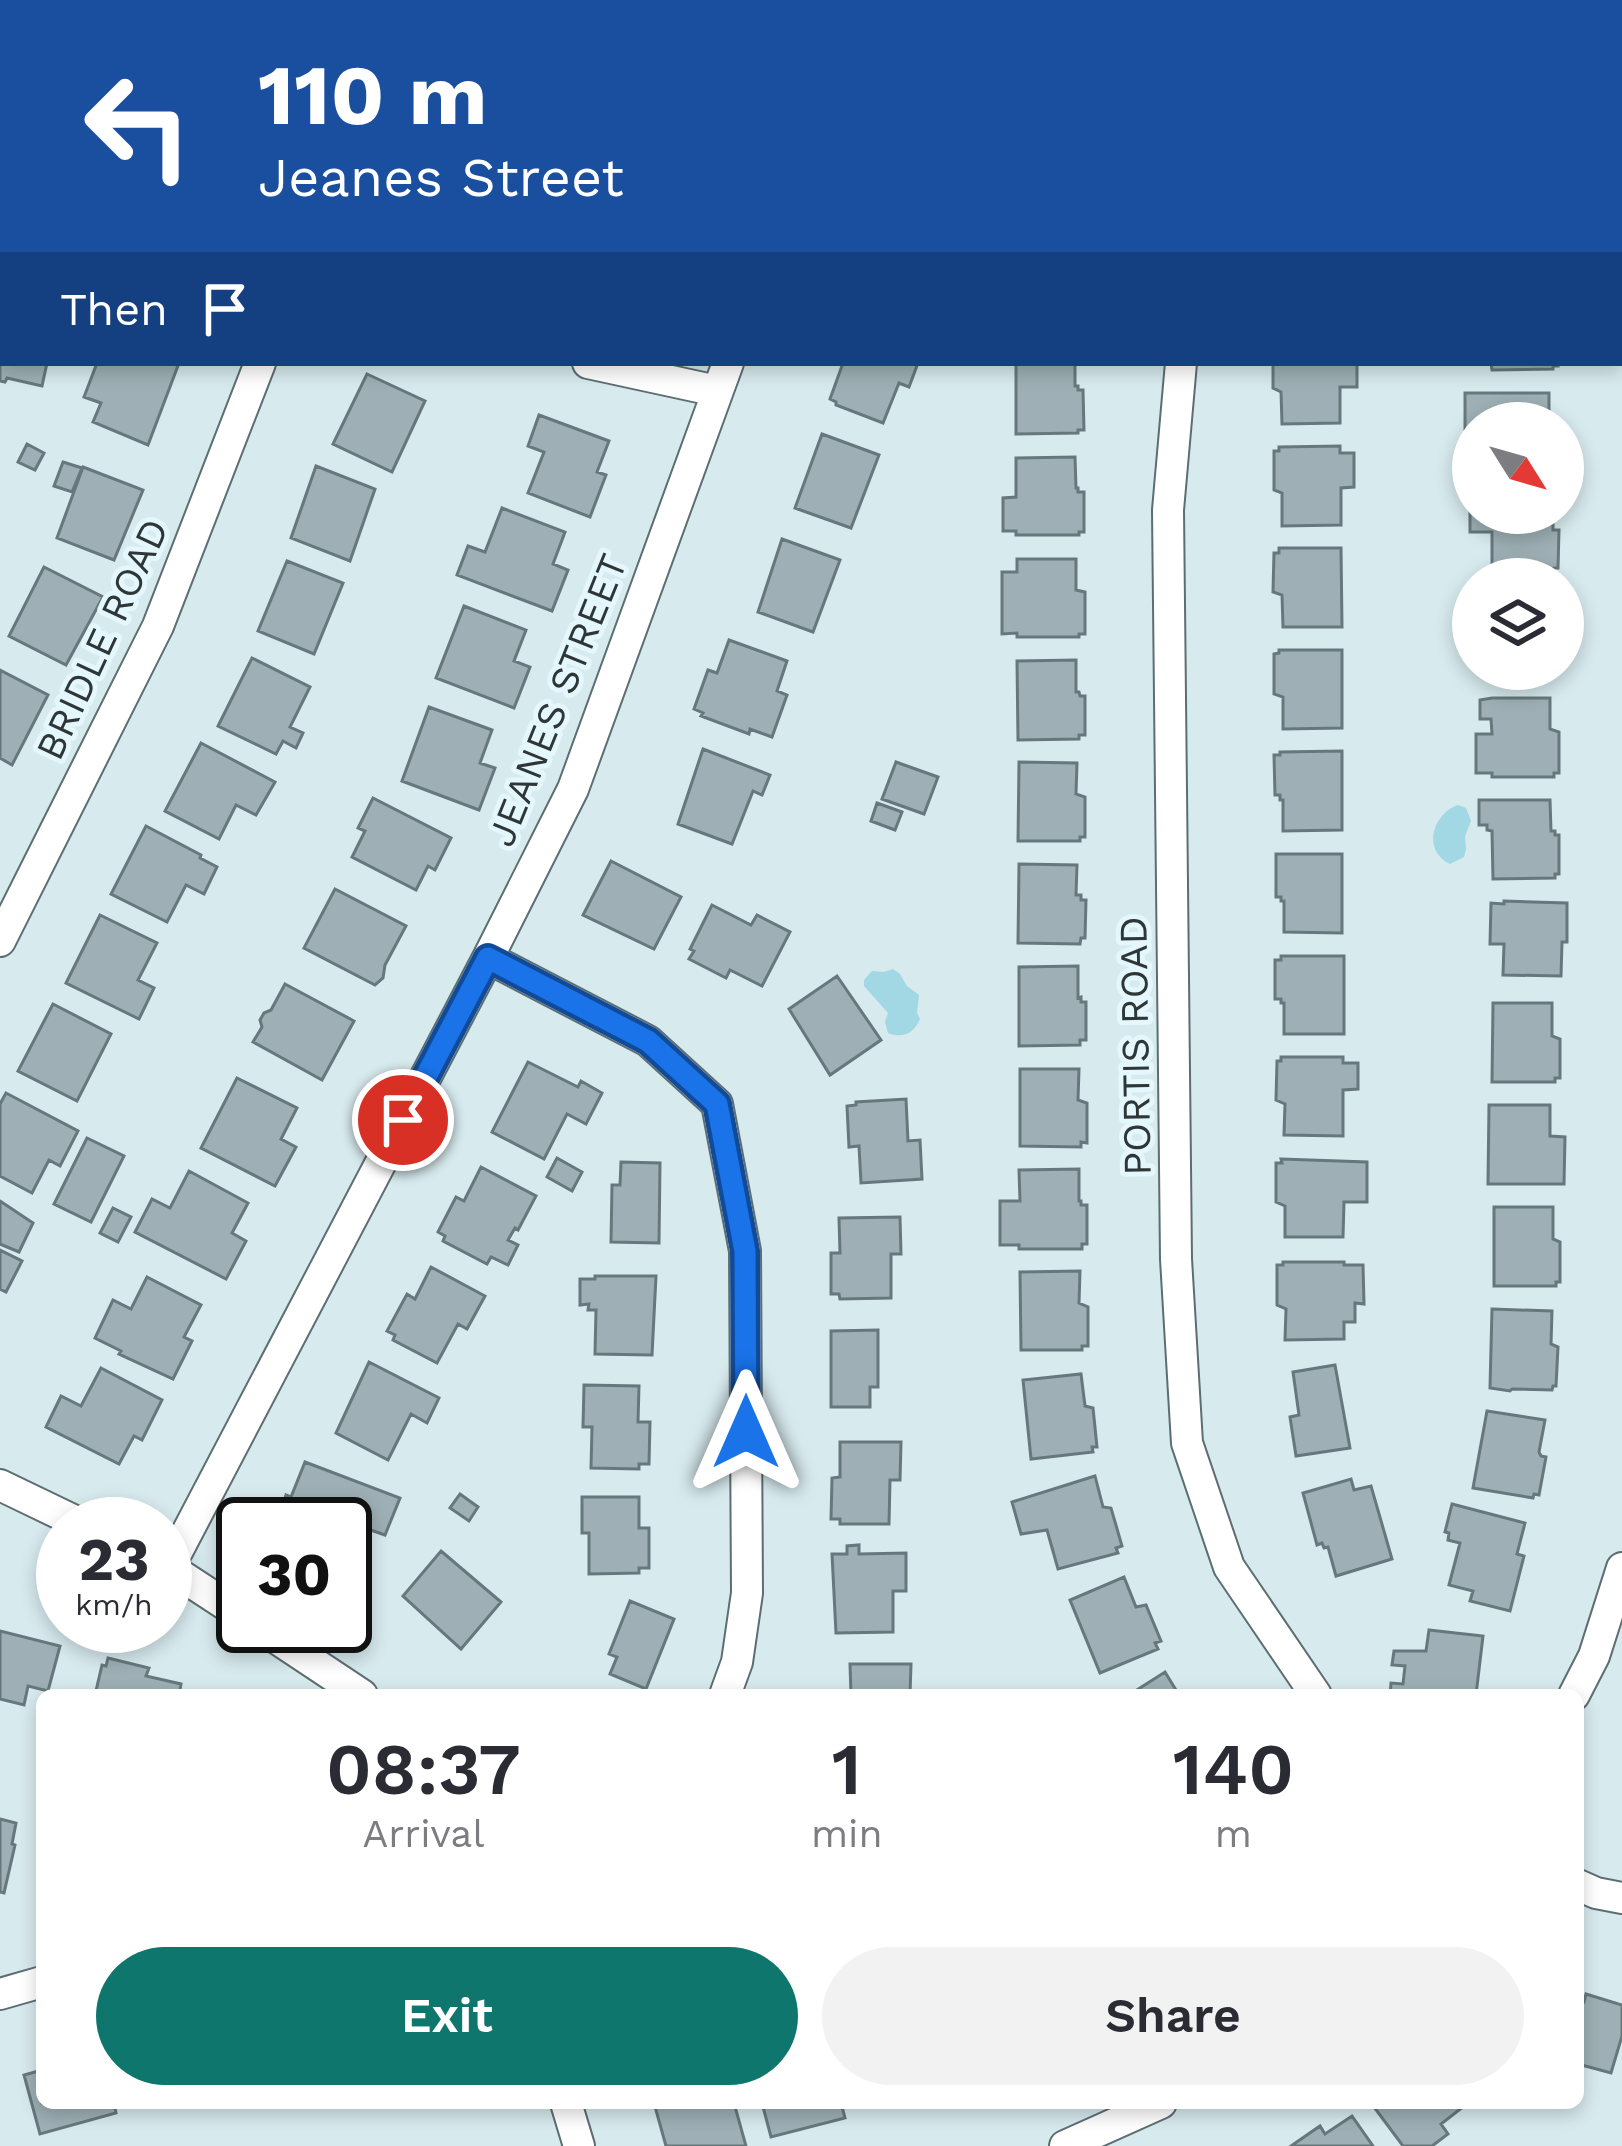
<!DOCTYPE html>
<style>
:root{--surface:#fff;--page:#f2f2f3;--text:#2b2b33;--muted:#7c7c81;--accent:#0f766e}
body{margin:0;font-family:"Work Sans",sans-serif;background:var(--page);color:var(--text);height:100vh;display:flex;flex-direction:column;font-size:45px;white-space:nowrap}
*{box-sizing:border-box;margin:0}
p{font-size:39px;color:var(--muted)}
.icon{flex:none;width:66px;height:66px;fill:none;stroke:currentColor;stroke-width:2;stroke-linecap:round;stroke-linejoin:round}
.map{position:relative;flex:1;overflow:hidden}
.sheet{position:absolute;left:36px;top:1689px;width:1548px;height:420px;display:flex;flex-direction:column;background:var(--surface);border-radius:18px;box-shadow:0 6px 18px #0003}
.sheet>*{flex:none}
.hud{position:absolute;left:0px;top:0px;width:1623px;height:366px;box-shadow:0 6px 18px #0003;background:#1a4fa0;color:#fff;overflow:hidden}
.needle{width:78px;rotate:127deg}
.buttons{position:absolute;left:1452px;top:402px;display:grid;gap:24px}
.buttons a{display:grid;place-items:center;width:132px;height:132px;border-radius:50%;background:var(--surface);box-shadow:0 6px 18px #0003;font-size:60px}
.speed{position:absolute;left:36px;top:1497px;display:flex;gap:24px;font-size:60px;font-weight:700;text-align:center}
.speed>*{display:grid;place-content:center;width:156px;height:156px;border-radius:50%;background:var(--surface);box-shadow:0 6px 18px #0003;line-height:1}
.speed small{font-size:30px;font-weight:400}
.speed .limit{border:6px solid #111;border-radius:18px;background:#fff;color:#111}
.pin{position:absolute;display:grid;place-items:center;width:102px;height:102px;color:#fff;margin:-51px;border:6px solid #fff;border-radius:50%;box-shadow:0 3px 12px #0007}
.me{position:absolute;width:132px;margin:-66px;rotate:0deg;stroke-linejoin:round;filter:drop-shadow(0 0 9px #0008)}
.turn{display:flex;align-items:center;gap:42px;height:252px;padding:0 60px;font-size:54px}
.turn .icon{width:156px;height:156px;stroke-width:2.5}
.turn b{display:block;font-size:84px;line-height:102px}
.then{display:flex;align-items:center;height:114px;padding:0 60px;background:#0003;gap:24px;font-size:45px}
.eta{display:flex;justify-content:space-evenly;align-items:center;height:204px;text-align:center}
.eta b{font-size:72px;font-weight:600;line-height:84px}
.primary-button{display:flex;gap:24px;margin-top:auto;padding:24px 60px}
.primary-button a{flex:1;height:138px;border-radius:72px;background:var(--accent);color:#fff;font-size:48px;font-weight:600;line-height:138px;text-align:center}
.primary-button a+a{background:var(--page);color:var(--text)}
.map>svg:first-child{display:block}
.water{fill:#a2d7e4}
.building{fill:#9eb0b5;stroke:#67787c;stroke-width:3}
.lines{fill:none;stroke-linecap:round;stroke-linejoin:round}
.minor-casing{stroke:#5d6e72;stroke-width:34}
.minor{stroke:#fff;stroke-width:30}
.route-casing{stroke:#114b97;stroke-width:30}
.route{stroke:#1a73e8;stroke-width:21}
.labels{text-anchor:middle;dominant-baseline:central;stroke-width:10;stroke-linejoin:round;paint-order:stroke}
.street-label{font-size:39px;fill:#2f3638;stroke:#e4f7fc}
</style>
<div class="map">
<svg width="1622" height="2146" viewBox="0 0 1622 2146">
<rect width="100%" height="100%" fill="#d7eaee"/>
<path class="water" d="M1458 805 1466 808 1471 821 1465 836 1466 849 1464 857 1450 864C1422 851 1432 814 1458 805Z
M893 969 900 974 907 986 919 995 917 1013 920 1019C914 1033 903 1039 888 1033L885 1022 888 1013 864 986V980L872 971 884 972Z"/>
<path class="building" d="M0 317 3 318V363H47L42 386 7 378 5 382 0 381Z
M97 363H179L148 445 93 422 101 403 84 397Z
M843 363 852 364 918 363 909 387 899 383 883 423 836 405V402L830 399Z
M1016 363H1075V386H1078V390H1083L1084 430H1078V433L1016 434Z
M1273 363H1357V387H1340V423L1282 424 1281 392 1273 388Z
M1491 363H1558V366H1553V369L1492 370Z
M367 374 425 401 392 472 333 444Z
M1465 393H1549V423H1473V430H1465Z
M539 415 609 441 597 472 606 475 590 517 528 493 544 452 528 446Z
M822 434 879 455 851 528 795 508Z
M27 444 44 453 35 470 18 462Z
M1340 446V453H1354V487L1341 488V525L1282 526V493L1274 490V451H1279V447Z
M1075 457 1076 488H1078V492H1084V532H1079V535H1016V531H1003V498L1016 497V458Z
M63 462 82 468 72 492 54 486Z
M316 466 375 489 350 561 291 538Z
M83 467 143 490 114 560 57 538Z
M1470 506 1473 507V513H1550V524H1553V530H1559L1558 568H1554L1553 573H1492V532H1470Z
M502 508 565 532 553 564 568 570 552 611 457 575 468 546 485 552Z
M782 539 840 560 813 632 758 612Z
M1279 548H1341L1342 627H1283L1282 595 1273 592 1274 553H1279Z
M1017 559H1076V590L1085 592V634H1079V637H1017V633L1002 634V572H1017Z
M287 561 343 583 314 654 258 631Z
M44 567 103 597 66 665 9 636Z
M464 606 526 630 514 661 530 667 514 708 436 678Z
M729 640 787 661 777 691 787 695 772 737 750 729 749 734 701 716 703 713 694 709 708 670 717 673Z
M1279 650H1342V728L1283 729V697L1274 694V654L1279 653Z
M252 658 310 687 290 727 303 733 296 748 283 741 276 754 218 726Z
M1076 660V692H1079L1080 696H1085V735H1079V739L1018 740 1017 661Z
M0 670 48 695 12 765 0 758Z
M1492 698H1550V729L1559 732V773H1554V777H1492V773H1476V734H1492L1491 719H1480V700Z
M429 707 492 730 480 763 495 768 479 810 402 781Z
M201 743 275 782 256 815 236 805 219 839 165 811Z
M703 749 770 775 762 795 753 791 732 844 678 824Z
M1342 751V830L1283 831V800H1280V795H1275L1274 755H1280V752Z
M896 762 938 777 924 814 882 799Z
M1019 762 1077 763 1076 794 1085 797V837H1080V841H1018Z
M373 798 451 838 435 870 428 866 416 890 352 857 365 831 358 828Z
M1479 800H1550L1551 831H1555V835H1559V874H1555V878L1493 879 1492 831 1487 830V825H1479Z
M877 803 902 812 895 830 871 821Z
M146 826 201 855 200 858 217 867 204 894 186 885 167 922 111 894Z
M1276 854H1342V933L1284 932V901H1281V897H1276Z
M611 861 681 897 654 949 583 915Z
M1019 864 1077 865 1076 895H1081V900H1086L1085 938H1081L1080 944 1018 943Z
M335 889 406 926 385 965 383 978 375 985 304 948Z
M1504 901 1567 903V942H1562L1561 976 1503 975 1504 944H1490L1491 903 1504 904Z
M712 905 751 925 757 915 790 932 762 986 730 970 726 978 689 959 694 951 690 949Z
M100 915 157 943 138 980 154 988 139 1019 66 983Z
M1281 956H1344V1034H1284V1003H1281V999H1275V960H1281Z
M1078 966V998L1081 997V1002H1086V1040H1080V1045L1019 1046V967Z
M837 976 881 1040 830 1075 789 1009Z
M285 984 354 1021 322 1080 253 1042 262 1027 260 1020 264 1013 271 1010Z
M1493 1003H1552V1036L1560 1039V1078H1555V1082H1492Z
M53 1004 111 1034 77 1101 18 1071Z
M1281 1057H1343V1063H1358V1089L1343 1090V1136L1284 1135 1285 1104 1276 1100 1277 1061H1281Z
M528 1062 578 1087 581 1081 602 1093 586 1124 567 1114 544 1159 492 1132Z
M1020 1069H1079L1078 1100 1087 1103V1143L1081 1142V1147L1020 1146Z
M237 1078 297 1108 281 1139 296 1147 275 1186 201 1148Z
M6 1093 78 1131 60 1166 49 1160 32 1193 0 1176V1104Z
M906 1099 908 1141 920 1140 922 1179 861 1183 859 1146 849 1147 847 1106 856 1105V1102Z
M1489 1105H1550V1136L1565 1137 1564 1184H1488Z
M87 1138 124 1156 91 1222 54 1204Z
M557 1158 582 1172 572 1191 547 1177Z
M1281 1159 1367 1162V1202H1344L1343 1237H1285V1206L1276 1202V1163H1282Z
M621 1162 660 1163 659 1243 611 1242 612 1185H620Z
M481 1167 536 1196 518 1230 515 1228 508 1240 518 1245 508 1265 491 1257 487 1264 443 1241 445 1236 438 1232 456 1197 464 1201Z
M1079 1169V1201H1081V1205H1087V1244H1082V1249H1019V1245H1000V1201H1020L1019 1170Z
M189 1171 248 1203 232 1233 246 1241 226 1279 135 1232 152 1199 170 1208Z
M0 1201 33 1223 19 1252 0 1244Z
M1494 1207H1553V1239L1560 1242V1282H1556V1286H1494Z
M113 1208 131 1217 118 1242 100 1233Z
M900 1217 901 1254H891V1298L840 1299 839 1294H831V1253H840L839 1218Z
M0 1250 22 1261 6 1292 0 1289Z
M1283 1262H1344V1265H1363L1364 1304 1355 1303V1322H1344V1339L1285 1340 1286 1309 1277 1305V1265H1283Z
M431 1267 485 1296 467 1329 458 1324 437 1363 393 1340 395 1335 387 1331 407 1294 415 1299Z
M1080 1271 1079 1303 1088 1307V1346H1082V1350H1021L1020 1272Z
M595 1276H656L652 1355 595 1354 596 1310H588L589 1304 580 1305V1279H595Z
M147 1277 201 1305 184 1337 192 1341 173 1379 119 1354 121 1351 95 1338 113 1300 131 1309Z
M1492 1309 1552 1311 1551 1344 1558 1347 1556 1386H1553L1552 1390 1512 1389 1510 1391 1490 1388Z
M878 1330V1387H870V1407H831V1331Z
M369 1362 439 1398 427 1423 411 1414 388 1460 336 1433Z
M1335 1365 1350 1448 1296 1456 1290 1417 1299 1415 1293 1372Z
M101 1368 162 1400 142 1440 134 1436 119 1464 46 1427 61 1396 81 1406Z
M1081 1374 1085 1406 1093 1408 1097 1447H1092L1093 1452 1031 1459 1023 1380Z
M584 1385 639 1386 638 1422H650L649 1464H639V1469L591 1468 592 1427H583Z
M1487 1411 1545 1420 1539 1452 1541 1456 1546 1457 1539 1495 1534 1494 1533 1498 1473 1488Z
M840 1442H901L900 1480H890L889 1524H840V1519H831L832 1478 840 1477Z
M305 1462 400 1498 385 1535 365 1528 368 1520 354 1515 345 1538V1524H276L286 1495 291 1497Z
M1095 1476 1103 1507 1111 1508 1122 1546 1116 1548 1118 1553 1058 1569 1047 1530 1021 1534 1012 1502Z
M1351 1479 1354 1490 1371 1486 1392 1559 1336 1576 1328 1547 1324 1548 1322 1543 1317 1545 1303 1493Z
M460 1494 478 1507 469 1521 450 1508Z
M582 1497H639V1528H649V1568H639V1573L589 1574V1533H582Z
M1452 1504 1525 1523 1517 1554 1524 1556 1510 1611 1470 1601 1473 1591 1449 1585 1460 1543 1448 1540 1449 1533 1445 1532Z
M859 1545V1554L906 1553V1591H893V1632L836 1633 832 1554H847V1546Z
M441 1551 501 1602 461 1649 403 1596Z
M1124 1577 1136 1607 1146 1605 1161 1641 1155 1643 1158 1649 1100 1673 1070 1600Z
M630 1601 674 1619 646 1689 610 1674 617 1657 609 1654Z
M1429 1630 1483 1636 1476 1695H1390L1391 1683 1403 1684 1405 1666 1392 1665 1394 1651H1426Z
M0 1631 60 1646 48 1691 28 1686 24 1705 0 1699Z
M108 1658 149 1668 146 1676 181 1684 179 1695H95L102 1665 106 1666Z
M850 1664H911L910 1695H851Z
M1165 1672 1179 1695H1129Z
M0 1819 16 1823 12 1844 15 1845 4 1893 0 1892Z
M1586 1994 1622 2005V2036L1611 2073 1578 2064V2001L1584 2002Z
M42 2070V2103H114L116 2113 40 2134 24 2075Z
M654 2103H734L746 2146H666Z
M762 2103H841L845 2118 771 2137Z
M1371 2103H1468L1441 2124 1448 2134 1432 2146H1403Z
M1352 2116 1373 2146H1291L1320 2126 1325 2134Z"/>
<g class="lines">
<g class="minor-casing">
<path id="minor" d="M206 3 207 0
M864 3 865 0
M1620 14H1622
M0 228H3
M588 363 717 391
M1181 363 1168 510 1176 1259 1187 1443 1229 1567 1316 1695
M0 941 158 626 260 363
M488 958 648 1041 717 1104 745 1251 747 1593 737 1662 725 1695
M0 1485 81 1524
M165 1565 243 1616
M169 1567 488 958 573 789 728 363
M258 1626 362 1695
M1574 1695 1594 1656 1622 1568
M1578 1885 1596 1893 1622 1898
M0 1994 42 1982
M566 2103 579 2146
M1065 2146 1161 2103"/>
</g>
<use href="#minor" class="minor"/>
</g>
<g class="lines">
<g class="route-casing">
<path id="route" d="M403 1120 488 958 648 1041 717 1104 745 1251 746 1432"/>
</g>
<use href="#route" class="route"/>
</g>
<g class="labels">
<g class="street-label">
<text transform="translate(102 639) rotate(-65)">BRIDLE ROAD</text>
<text transform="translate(557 700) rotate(-68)">JEANES STREET</text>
<text transform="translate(1135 1046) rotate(-91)">PORTIS ROAD</text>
</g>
</g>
</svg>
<div class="buttons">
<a><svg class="needle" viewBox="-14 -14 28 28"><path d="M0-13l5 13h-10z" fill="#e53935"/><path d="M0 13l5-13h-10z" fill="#7c7c81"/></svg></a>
<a><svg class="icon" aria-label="layers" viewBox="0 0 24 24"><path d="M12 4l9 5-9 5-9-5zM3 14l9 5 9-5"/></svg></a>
</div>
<div class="speed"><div>23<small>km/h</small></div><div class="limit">30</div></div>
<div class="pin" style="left:403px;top:1120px;background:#d93025"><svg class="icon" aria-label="arrive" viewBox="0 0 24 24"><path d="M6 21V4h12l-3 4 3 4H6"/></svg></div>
<svg class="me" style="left:746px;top:1432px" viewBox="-20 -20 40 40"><path d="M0-17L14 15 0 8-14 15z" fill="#1a73e8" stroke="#fff" stroke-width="4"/></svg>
<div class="hud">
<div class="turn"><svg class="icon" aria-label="left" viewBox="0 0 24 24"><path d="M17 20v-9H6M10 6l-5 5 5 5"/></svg><div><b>110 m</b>Jeanes Street</div></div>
<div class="then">Then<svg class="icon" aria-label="arrive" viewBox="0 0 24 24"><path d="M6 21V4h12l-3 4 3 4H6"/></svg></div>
</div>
<section class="sheet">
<div class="eta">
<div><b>08:37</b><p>Arrival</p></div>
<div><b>1</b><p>min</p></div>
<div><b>140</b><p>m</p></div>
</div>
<div class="primary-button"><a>Exit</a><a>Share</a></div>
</section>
</div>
